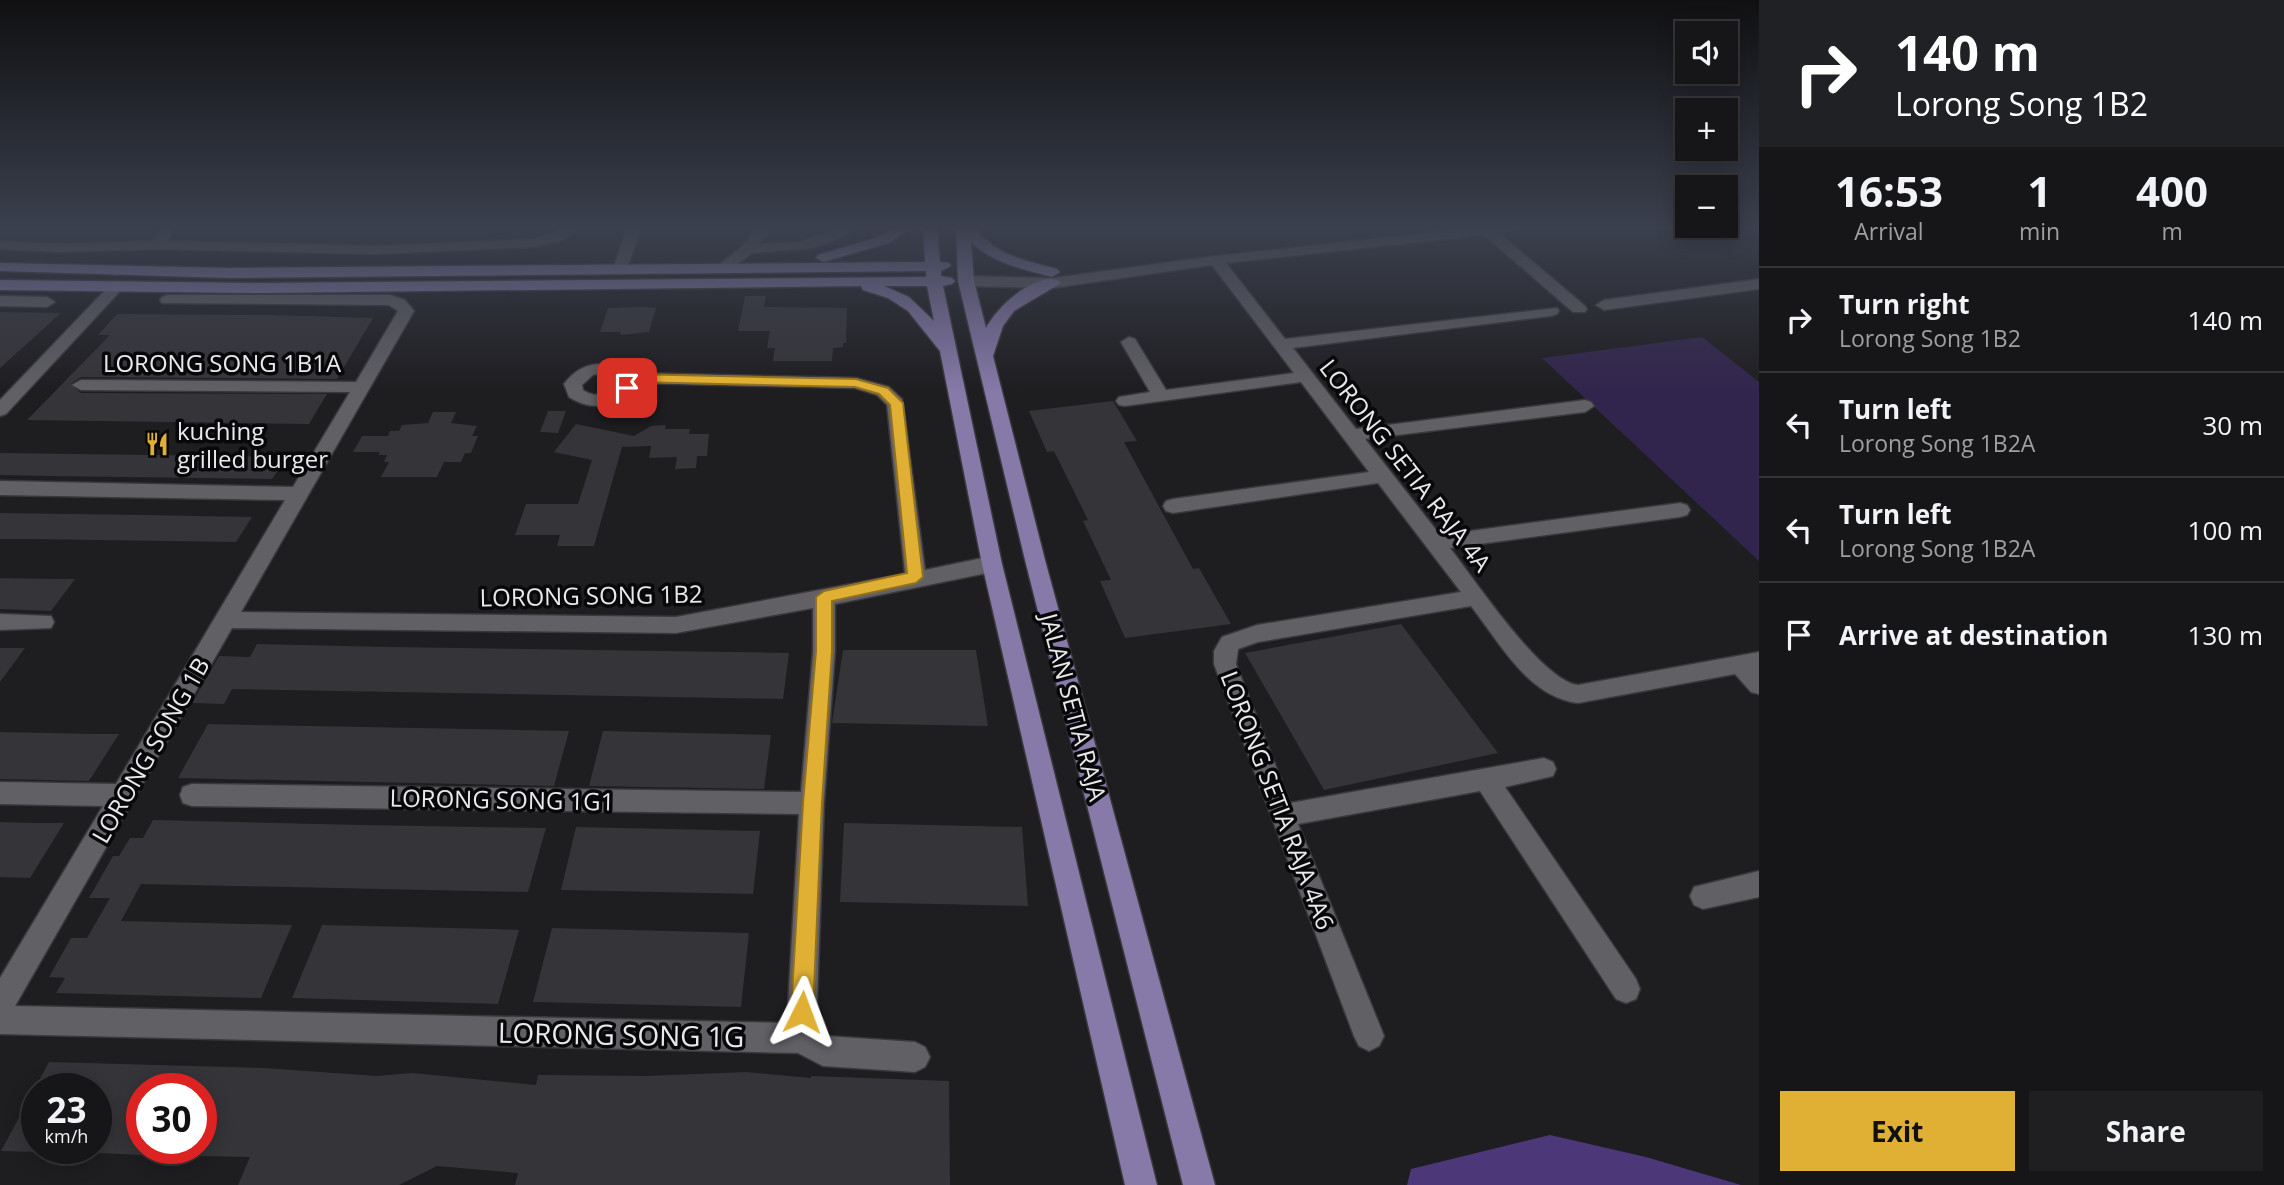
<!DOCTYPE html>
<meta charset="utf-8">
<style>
:root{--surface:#161618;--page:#1f1f21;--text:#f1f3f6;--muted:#9e9fa2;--line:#353537;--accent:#e0b034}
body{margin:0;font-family:"Open Sans",sans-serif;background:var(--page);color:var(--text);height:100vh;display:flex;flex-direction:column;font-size:26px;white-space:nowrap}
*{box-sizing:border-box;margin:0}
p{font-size:23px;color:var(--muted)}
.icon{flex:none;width:38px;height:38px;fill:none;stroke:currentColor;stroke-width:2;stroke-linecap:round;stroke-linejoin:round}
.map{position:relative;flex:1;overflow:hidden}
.details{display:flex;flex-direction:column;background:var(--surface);width:525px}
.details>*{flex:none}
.guide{background:#202124;color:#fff;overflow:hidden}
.fabs{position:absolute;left:1675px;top:21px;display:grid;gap:14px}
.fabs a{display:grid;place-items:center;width:63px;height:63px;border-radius:0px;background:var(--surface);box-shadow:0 4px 18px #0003,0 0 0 2px var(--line);font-size:35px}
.speed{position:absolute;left:21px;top:1073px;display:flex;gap:14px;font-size:35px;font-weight:700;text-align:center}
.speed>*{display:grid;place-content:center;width:91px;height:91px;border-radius:50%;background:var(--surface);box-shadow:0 4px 18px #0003,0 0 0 2px var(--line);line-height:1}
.speed small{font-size:18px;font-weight:400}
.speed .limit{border:10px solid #d22;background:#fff;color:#111}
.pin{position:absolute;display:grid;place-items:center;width:60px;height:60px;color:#fff;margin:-30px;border-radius:14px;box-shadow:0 4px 10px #0006}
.me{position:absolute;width:77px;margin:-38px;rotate:3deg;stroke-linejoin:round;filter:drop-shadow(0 0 5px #0008)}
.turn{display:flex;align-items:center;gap:24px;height:147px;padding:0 21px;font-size:32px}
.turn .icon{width:91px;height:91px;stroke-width:2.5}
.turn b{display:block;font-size:49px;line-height:60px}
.eta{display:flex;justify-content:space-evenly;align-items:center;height:119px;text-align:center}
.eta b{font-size:42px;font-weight:700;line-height:49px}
.cta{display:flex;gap:14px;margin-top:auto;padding:14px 21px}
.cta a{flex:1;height:80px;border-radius:0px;background:var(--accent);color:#111;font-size:28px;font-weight:700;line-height:80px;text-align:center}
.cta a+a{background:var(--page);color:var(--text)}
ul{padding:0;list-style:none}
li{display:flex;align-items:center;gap:21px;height:105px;padding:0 21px;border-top:2px solid var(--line)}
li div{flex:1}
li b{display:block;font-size:26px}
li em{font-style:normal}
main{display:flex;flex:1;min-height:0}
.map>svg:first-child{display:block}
.built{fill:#27252e}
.green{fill:#32254d}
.water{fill:#4c3778}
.building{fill:#353438}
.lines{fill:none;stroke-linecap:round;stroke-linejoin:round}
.minor-casing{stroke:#3a383c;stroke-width:3}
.major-casing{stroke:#3a383c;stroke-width:3}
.minor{fill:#616065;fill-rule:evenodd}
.major{fill:#877aa9;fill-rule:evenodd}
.route{fill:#e0b034;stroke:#927222;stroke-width:2}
.labels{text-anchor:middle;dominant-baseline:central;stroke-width:7;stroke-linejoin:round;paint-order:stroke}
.street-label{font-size:24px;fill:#e9e8eb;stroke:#080709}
.poi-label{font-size:24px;fill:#e9e8eb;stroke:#080709;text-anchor:start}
.near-street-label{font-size:28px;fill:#e9e8eb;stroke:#080709}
</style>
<main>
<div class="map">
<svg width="1759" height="1185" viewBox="0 0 1759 1185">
<rect width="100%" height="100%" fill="#1e1d20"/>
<path class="built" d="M754 228H869L838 244 788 254 728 255Z"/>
<path class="green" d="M1702 337 1759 382V561L1542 358Z"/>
<path class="water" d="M1550 1135 1646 1157 1741 1185H1407L1411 1169Z"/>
<path class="building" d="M745 296H766L764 307 847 308 846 343H843V347L833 348 832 361H773L775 348H767L770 331H738Z
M608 308 644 307 656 308 649 332 620 335 621 332H600Z
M0 312 61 313 0 368Z
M117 314 272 315 373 318 337 379 81 377 70 384 81 393 327 394 309 424 27 420 110 335H98Z
M1113 401 1137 441 1124 442 1193 569 1199 568 1231 624 1125 638 1100 581 1111 580 1083 521 1088 520 1054 451 1047 452 1029 411Z
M548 411H566L558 433 540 432Z
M433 412H456L451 423 477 426 472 436H478L471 453H465L461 462H444L437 477H381L389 462H384L387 455H378L380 452H353L362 436H388L390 431H399L402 425 428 423Z
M576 424 634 436 651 426 666 425 665 429H690L689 434H709L707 456H697L696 468 675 469 677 457 649 458 651 446 622 447 594 546H557L560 535H515L526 504H578L592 460 554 452Z
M0 453 151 455 287 457 272 479 49 476 0 475Z
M0 513 144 515 252 517 236 542 29 539H0Z
M0 578 56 579H75L51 611 0 609Z
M1401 624 1498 753 1324 790 1245 653Z
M257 644 391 647 789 653 783 699 232 689 224 704 192 703 219 656 250 657Z
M0 648H25L0 682Z
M843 650H976L988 726 832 723Z
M208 724 312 726 569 731 554 786 178 778Z
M603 731 771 735 764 789 589 786Z
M0 732 96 734H119L89 781 0 779Z
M153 820 362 825 546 828 528 892 141 884 121 921 292 925 261 998 56 993 65 978 49 977 71 938H87L110 898H89L113 856H119L130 838H143Z
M0 822 32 823H64L30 878 0 877Z
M844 823 1022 827 1028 906 840 902Z
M576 827 760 831 753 894 561 890Z
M322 925 494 929 519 930 498 1004 292 998Z
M552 928 749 933 741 1007 533 1002Z
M49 1062 264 1068 377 1076 412 1073 536 1085 538 1075 646 1076 746 1072 811 1078V1076L949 1081 950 1185H515L518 1173 437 1166 399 1185H238L250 1157 201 1156V1088H142V1155L96 1153V1088H37V1152L1 1151Z"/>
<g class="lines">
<g class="minor-casing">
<path id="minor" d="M160 228H174L168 241 376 246 534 239 564 228H581L560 241 534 247 376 254 159 249 59 252 0 249V241L59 244 154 241Z
M627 228H641L627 269 620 273 613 269Z
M757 228H771L759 244 800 242 838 228H855L841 238 812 248 752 253 730 270H720L718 267 720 264 743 246Z
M1474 228H1516L1514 231 1499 233 1585 306 1587 309 1585 312H1573L1484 235 1226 263 1285 339 1557 308 1559 311 1557 314 1551 316 1293 348 1356 429 1585 400 1591 402 1594 406 1585 412 1365 439 1440 535 1680 503 1687 505 1690 510 1687 515 1680 517 1450 548C1475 580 1541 680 1578 685L1759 652V694L1751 692 1735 674 1578 703C1528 697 1500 643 1471 606L1258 642 1238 649 1236 664 1290 803 1544 758 1553 762 1556 769 1553 776 1505 787 1636 979 1640 989 1636 999 1626 1003 1616 999 1480 791 1298 824 1384 1036 1379 1046 1369 1051 1359 1046 1354 1036 1214 664V651L1222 637 1257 625 1461 592 1378 483 1173 513 1166 511 1163 506 1166 501 1173 499 1369 472 1301 382 1125 406 1119 405 1116 401 1119 397 1150 392 1121 342 1129 337 1135 339 1166 390 1294 373 1212 265 1053 288 966 286 958 281 966 276 1053 278 1216 256Z
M1759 279V289L1604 310 1596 305 1604 300Z
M117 281 125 286 122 289 6 414 0 416V400L112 283Z
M168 295H390L405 300 414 311 241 612 676 617 905 574 887 405 877 395 855 388 637 383C621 406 593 413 569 397L564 384C583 359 605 362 632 369L634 373 856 378 889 387 902 399 925 570 992 556 999 559 1002 564 999 569 992 572 835 604V651L824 803 816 1030 826 1036 915 1042 925 1047 930 1057 925 1067 915 1072 823 1066 798 1053 0 1034V978L103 806 0 804V782L116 784 285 500 0 495V481L293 487 350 392 81 390 72 385 81 380 356 382 398 311 389 305 162 303 160 300 162 297ZM605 372 618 376V385C607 394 596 399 583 390L582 385 593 375ZM813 608V651L801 792 192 784 183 787 180 795 183 803 192 806 799 814 787 1023 15 1006 232 628 676 633Z
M0 296 47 297 55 302 47 307 0 306Z
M0 614 51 616 54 622 51 628 0 630Z
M1759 871V897L1703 909 1694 905 1690 896 1694 887Z"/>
</g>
<g class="major-casing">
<path id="major" d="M895 228H912L889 243 823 262 816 258 818 255 879 237Z
M923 228H937L940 262 949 263 951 266 941 271V276L952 278 955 281 952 284 943 286 1002 564 1157 1185H1125L982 564 940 351 908 311 888 298 863 290 861 286 264 293 0 290V280L264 283 926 277V271L230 278 0 271V263L230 268 925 262ZM884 286H927L934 321 909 297Z
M956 228H975C995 255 1026 261 1057 269L1060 272 1052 277C1023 269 994 264 971 242L974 281 986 328C997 307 1032 274 1058 280L1061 283 1014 311 1003 326 993 356 1045 560 1215 1185H1183L1025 560 958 281Z"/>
</g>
<use href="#minor" class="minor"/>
<use href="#major" class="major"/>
</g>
<linearGradient id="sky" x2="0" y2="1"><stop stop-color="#101012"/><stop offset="0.58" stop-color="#3b404e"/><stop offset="1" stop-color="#3b404e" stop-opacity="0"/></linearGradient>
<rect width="1759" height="393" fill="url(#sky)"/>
<path class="route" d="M629 374 856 379 888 388 903 403 923 577 916 583 832 601V651L822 803 813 1012 810 1019 802 1022 794 1019 791 1012 803 803 816 651V597L824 591 907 573 890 405 879 394 855 387 635 382 631 391H622V378Z"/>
<defs>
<g id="restaurant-bare" transform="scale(1.89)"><path d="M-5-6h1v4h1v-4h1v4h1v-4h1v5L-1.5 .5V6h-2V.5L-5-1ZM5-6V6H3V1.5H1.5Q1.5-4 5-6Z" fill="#e0b034" stroke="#080709" stroke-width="2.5" paint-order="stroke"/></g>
</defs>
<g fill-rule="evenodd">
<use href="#restaurant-bare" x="157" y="444"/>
</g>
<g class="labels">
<g class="street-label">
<text x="222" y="362">LORONG SONG 1B1A</text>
<text transform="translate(1406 465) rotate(52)">LORONG SETIA RAJA 4A</text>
<text transform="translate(591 595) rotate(-1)">LORONG SONG 1B2</text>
<text transform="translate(1074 707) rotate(75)">JALAN SETIA RAJA</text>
<text transform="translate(150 750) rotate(-60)">LORONG SONG 1B</text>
<text transform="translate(502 799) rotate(1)">LORONG SONG 1G1</text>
<text transform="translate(1278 800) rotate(69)">LORONG SETIA RAJA 4A6</text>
</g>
<g class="poi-label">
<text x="177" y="430">kuching<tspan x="177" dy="28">grilled burger</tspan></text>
</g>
<g class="near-street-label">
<text transform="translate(621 1034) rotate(1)">LORONG SONG 1G</text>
</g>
</g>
</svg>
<div class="fabs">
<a><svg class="icon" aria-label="sound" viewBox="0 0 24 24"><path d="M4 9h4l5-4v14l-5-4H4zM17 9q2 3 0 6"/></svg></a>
<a>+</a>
<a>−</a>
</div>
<div class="speed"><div>23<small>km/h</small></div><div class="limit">30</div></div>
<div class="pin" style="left:627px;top:388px;background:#d93025"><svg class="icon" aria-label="arrive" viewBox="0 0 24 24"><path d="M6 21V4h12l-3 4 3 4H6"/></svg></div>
<svg class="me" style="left:802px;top:1012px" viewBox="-20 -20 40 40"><path d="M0-17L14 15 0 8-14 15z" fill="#e0b034" stroke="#fff" stroke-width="4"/></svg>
</div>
<section class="details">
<div class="guide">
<div class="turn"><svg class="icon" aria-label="right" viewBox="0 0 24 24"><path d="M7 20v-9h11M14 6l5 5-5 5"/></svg><div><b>140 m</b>Lorong Song 1B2</div></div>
</div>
<div class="eta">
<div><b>16:53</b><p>Arrival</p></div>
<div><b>1</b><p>min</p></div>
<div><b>400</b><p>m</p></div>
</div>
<ul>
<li><svg class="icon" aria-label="right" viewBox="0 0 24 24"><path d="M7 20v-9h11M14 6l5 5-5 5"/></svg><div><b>Turn right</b><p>Lorong Song 1B2</p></div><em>140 m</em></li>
<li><svg class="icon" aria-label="left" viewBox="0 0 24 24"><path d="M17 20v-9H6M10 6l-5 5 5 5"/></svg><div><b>Turn left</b><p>Lorong Song 1B2A</p></div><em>30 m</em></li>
<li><svg class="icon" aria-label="left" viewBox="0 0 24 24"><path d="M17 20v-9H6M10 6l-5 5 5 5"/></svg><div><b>Turn left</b><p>Lorong Song 1B2A</p></div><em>100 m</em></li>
<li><svg class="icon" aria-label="arrive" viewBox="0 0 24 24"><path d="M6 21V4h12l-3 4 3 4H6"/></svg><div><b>Arrive at destination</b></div><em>130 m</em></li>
</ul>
<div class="cta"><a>Exit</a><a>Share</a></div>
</section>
</main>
